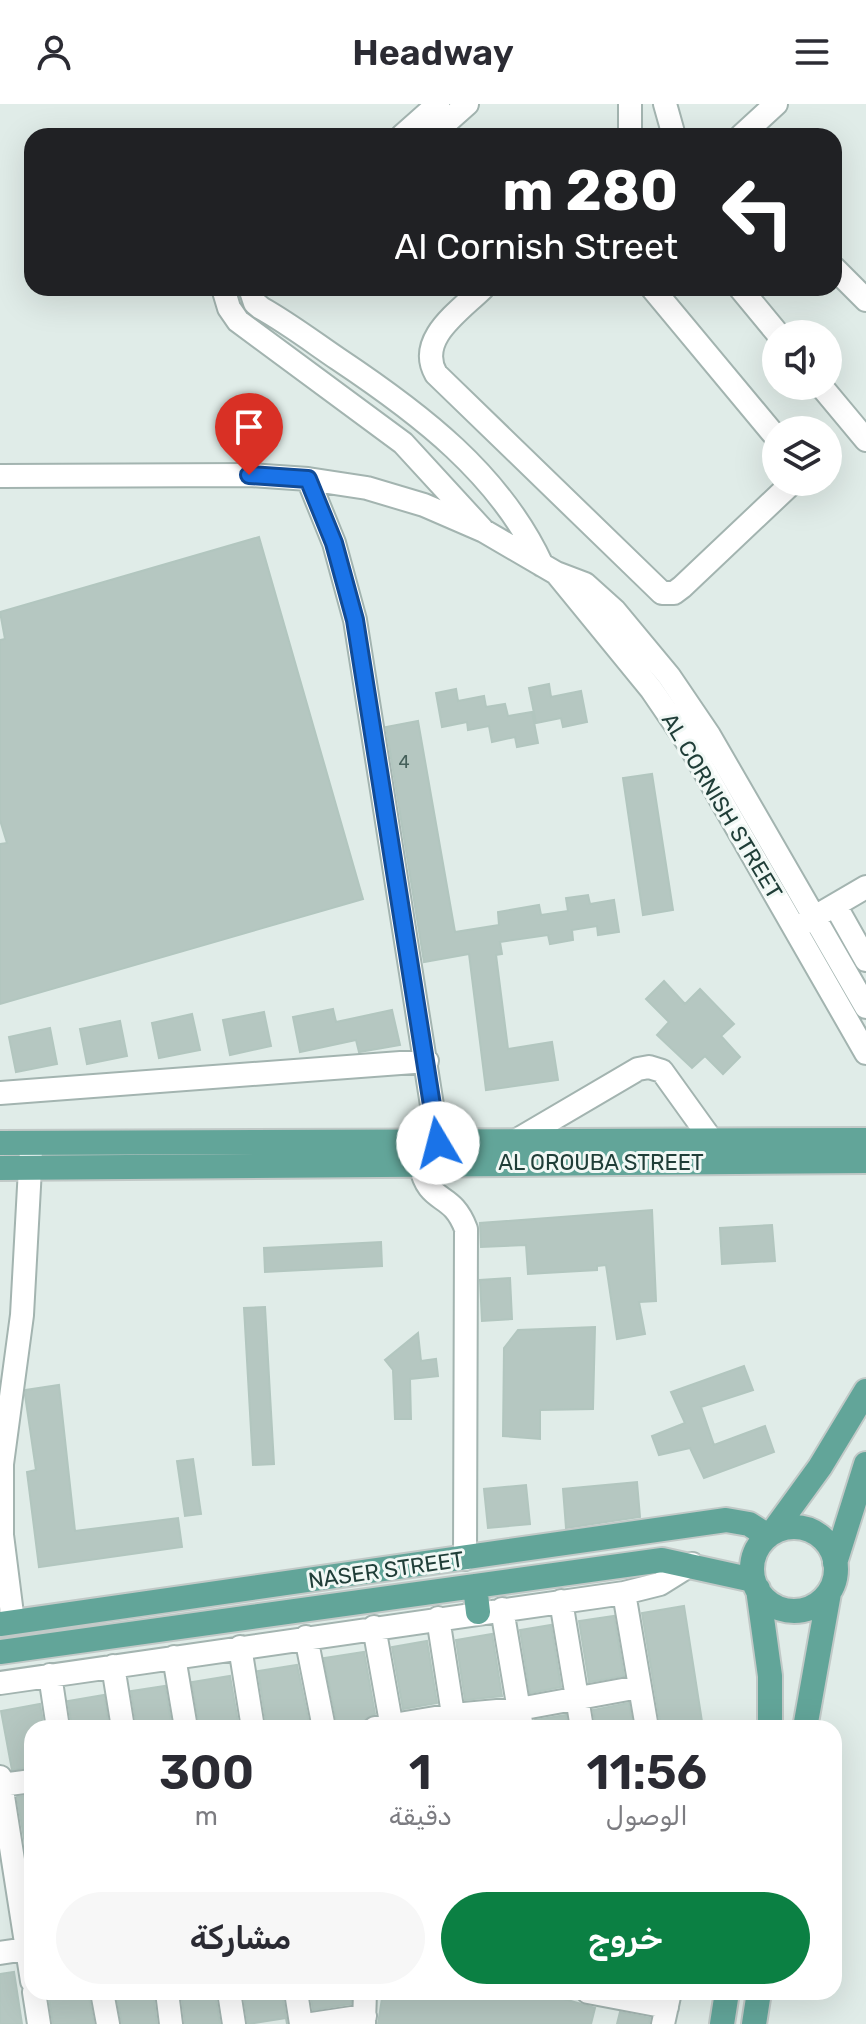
<!DOCTYPE html>
<html lang="ar">
<meta charset="utf-8">
<style>
:root{--surface:#fff;--page:#f7f7f7;--text:#2b2b33;--muted:#7c7c81;--accent:#0b8043}
body{margin:0;font-family:Rubik,"Noto Naskh Arabic",sans-serif;background:var(--page);color:var(--text);direction:rtl;height:100vh;display:flex;flex-direction:column;font-size:30px;white-space:nowrap}
*{box-sizing:border-box;margin:0}
p{font-size:26px;color:var(--muted)}
.icon{flex:none;width:44px;height:44px;fill:none;stroke:currentColor;stroke-width:2;stroke-linecap:round;stroke-linejoin:round}
.map{position:relative;flex:1;overflow:hidden;direction:ltr}
.details{position:absolute;left:24px;top:1616px;width:818px;height:280px;display:flex;flex-direction:column;background:var(--surface);border-radius:24px;box-shadow:0 8px 32px #0002;direction:rtl}
.details>*{flex:none}
.hud{position:absolute;left:24px;top:24px;width:818px;height:168px;border-radius:24px;box-shadow:0 8px 32px #0002;direction:rtl;background:#202124;color:#fff;overflow:hidden}
.tools{position:absolute;left:762px;top:216px;display:grid;gap:16px}
.tools a{display:grid;place-items:center;width:80px;height:80px;border-radius:50%;background:var(--surface);box-shadow:0 8px 32px #0002;font-size:40px}
.pin{position:absolute;display:grid;place-items:center;width:68px;height:68px;color:#fff;margin:-82px -34px;border-radius:50% 50% 50% 0;rotate:-45deg;box-shadow:0 0 8px #0007}
.pin .icon{rotate:45deg}
.me{position:absolute;width:88px;margin:-44px;rotate:352deg;stroke-linejoin:round;filter:drop-shadow(0 0 6px #0008)}
.turn{display:flex;align-items:center;gap:28px;height:168px;padding:0 32px;font-size:36px}
.turn .icon{width:104px;height:104px;stroke-width:2.5}
.turn b{display:block;font-size:56px;line-height:68px}
.eta{display:flex;justify-content:space-evenly;align-items:center;height:136px;text-align:center}
.eta b{font-size:48px;font-weight:600;line-height:56px}
.action{display:flex;gap:16px;margin-top:auto;padding:16px 32px}
.action a{flex:1;height:92px;border-radius:48px;background:var(--accent);color:#fff;font-size:32px;font-weight:600;line-height:92px;text-align:center}
.action a+a{background:var(--page);color:var(--text)}
header{display:flex;justify-content:space-between;align-items:center;height:104px;padding:0 32px;background:var(--surface);font-size:36px;font-weight:600}
.map>svg:first-child{display:block}
.building{fill:#b5c7c1;stroke:#b2c6bf;stroke-width:2}
.lines{fill:none;stroke-linecap:round;stroke-linejoin:round}
.minor-casing{stroke:#a3b4b0;stroke-width:26}
.major-casing{stroke:#c1c9c7;stroke-width:28}
.minor{stroke:#fff;stroke-width:22}
.major{stroke:#62a599;stroke-width:24}
.route-casing{stroke:#114b97;stroke-width:20}
.route{stroke:#1a73e8;stroke-width:14}
.labels{text-anchor:middle;dominant-baseline:central;stroke-width:6;stroke-linejoin:round;paint-order:stroke}
.number-label{font-size:18px;fill:#45605a}
.street-label{font-size:22px;fill:#203e38;stroke:#f1f8f5}
</style>
<header><svg class="icon" aria-label="menu" viewBox="0 0 24 24"><path d="M4 6h16M4 12h16M4 18h16"/></svg>Headway<svg class="icon" aria-label="person" viewBox="0 0 24 24"><circle cx="12" cy="8" r="4"/><path d="M4 21q1-7 8-7t8 7"/></svg></header>
<div class="map">
<svg width="866" height="1920" viewBox="0 0 866 1920">
<rect width="100%" height="100%" fill="#e0ece8"/>
<path class="building" d="M259 433 363 795 0 900V740L7 739 0 716V536L5 535 0 508Z
M549 580 551 593 581 587 587 618 563 623 561 614 536 619 529 584Z
M456 585 458 597 484 592 486 603 505 600 508 612 532 608 538 639 517 643 515 633 492 638 489 622 468 626 467 618 442 623 436 589Z
M418 617 455 828 499 821 498 808 539 801 541 811 568 807 566 794 588 791 590 800 614 796 619 828 598 831 597 822 572 826 573 836 550 840 548 831 500 838 502 850 496 851 508 945 552 938 558 976 486 986 469 850 424 858 386 623Z
M652 670 673 806 643 811 623 674Z
M664 877 685 900 700 885 734 920 721 932 740 953 723 970 705 952 692 964 657 931 669 918 646 895Z
M333 905 336 918 392 906 400 941 359 948 356 936 300 948 293 913Z
M264 908 271 942 230 951 223 916Z
M192 910 200 946 159 954 152 919Z
M120 917 127 952 87 960 80 925Z
M50 924 57 960 16 968 9 933Z
M652 1106 656 1197 639 1198 645 1230 617 1235 606 1161 597 1162V1166L528 1170 526 1141 481 1143 480 1119Z
M772 1121 775 1157 722 1160 720 1124Z
M381 1138 382 1162 265 1168 264 1144Z
M510 1174 512 1215 482 1217 480 1176Z
M265 1203 274 1360 253 1361 244 1204Z
M595 1223 593 1305 540 1306V1335L503 1332 504 1244 518 1226Z
M418 1229 421 1257 436 1255 438 1272 410 1275 411 1315H395L393 1266 385 1256Z
M744 1262 753 1286 701 1303 714 1341 765 1322 774 1348 704 1374 690 1344 659 1351 652 1332 685 1319 671 1288Z
M59 1281 75 1427 178 1414 182 1443 39 1463 27 1368 36 1366 25 1291 26 1286Z
M193 1355 201 1410 185 1412 177 1357Z
M637 1378 640 1413 566 1424 563 1385Z
M526 1381 530 1420 488 1424 484 1385Z
M684 1502 703 1624H661L642 1509Z
M614 1512 624 1572 589 1578 579 1517Z
M551 1521 561 1583 530 1589 520 1526Z
M492 1530 502 1592 465 1596 456 1536Z
M427 1537 437 1599 403 1605 392 1543Z
M364 1548 375 1610 366 1614 362 1622 338 1624 324 1554Z
M297 1561 310 1624H267L258 1567Z
M230 1572 239 1624H200L192 1578Z
M165 1582 172 1624H137L131 1587Z
M104 1591 109 1624H72L68 1597Z
M629 1599 633 1624H596L593 1606Z
M40 1600 44 1624H32V1663L12 1666 1 1607Z
M566 1611 568 1624H536L535 1616Z
M32 1691V1751L27 1752 17 1693Z
M14 1868 22 1920H0V1870Z
M48 1888H88L94 1920H53Z
M116 1888H153L157 1920H122Z
M181 1888H215L220 1920H185Z
M243 1888H282L287 1920 286 1914 248 1920Z
M310 1888H351V1900L313 1906Z
M383 1888H540L595 1904 591 1920H378Z
M620 1908 650 1914 649 1920H617Z"/>
<g class="lines">
<g class="minor-casing">
<path id="minor" d="M630 0V32
M665 0 674 32
M402 32 438 0
M431 32 467 0
M741 32 776 0
M834 164 866 196
M223 184 229 204 238 217 403 339 482 425
M250 184 255 199 261 204C288 219 313 238 338 255 419 309 500 370 542 461
M483 184C460 207 416 235 436 270L662 489H674L682 483 793 378
M652 184 776 333
M740 184 778 230
M821 282 866 336
M0 372 249 371 308 375 367 384 424 401 484 427 556 469 585 480 615 507 669 572 709 631 866 903
M308 375 334 439 355 516 438 1039
M557 470 651 585 690 642 866 949
M835 801 866 856
M801 821 866 783
M0 989 427 957
M512 1039 638 965 649 963 662 967 713 1038
M420 1060C429 1103 451 1085 466 1125L465 1455
M624 1489 647 1624
M561 1497 582 1624
M502 1505 522 1624
M438 1514 455 1623
M13 1518 2 1431V1360L22 1211 31 1046
M374 1523 392 1624
M306 1533 324 1624
M240 1543 253 1624
M174 1553 186 1624
M113 1562 123 1624
M50 1571 58 1624
M0 1579 624 1489 660 1480 692 1460
M375 1624 453 1611 519 1605 639 1583
M0 1673 32 1877
M1 1681 32 1677
M0 1849 26 1845
M34 1888 39 1920
M102 1888 108 1920
M167 1888 171 1920
M229 1888 234 1920
M296 1888 301 1920
M588 1888 667 1903
M312 1920 365 1912
M364 1920 365 1888
M663 1920 670 1888"/>
</g>
<g class="major-casing">
<path id="major" d="M0 1039 866 1036
M0 1064 866 1057
M752 1465a42 42 0 1 1 84 0a42 42 0 1 1-84 0Z
M772 1429 820 1363 866 1287
M835 1459 866 1360
M475 1482 478 1508
M758 1485 770 1572V1624
M0 1520 726 1416 749 1420 768 1432
M0 1548 662 1456 753 1476
M805 1624 829 1489
M722 1920 727 1888
M754 1920 759 1888"/>
</g>
<use href="#minor" class="minor"/>
<use href="#major" class="major"/>
</g>
<g class="lines">
<g class="route-casing">
<path id="route" d="M249 371 308 375 334 439 355 516 438 1039"/>
</g>
<use href="#route" class="route"/>
</g>
<g class="labels">
<g class="number-label">
<text x="404" y="658">4</text>
</g>
<g class="street-label">
<text transform="translate(722 702) rotate(59)">AL CORNISH STREET</text>
<text x="601" y="1058">AL OROUBA STREET</text>
<text transform="translate(386 1466) rotate(-8)">NASER STREET</text>
</g>
</g>
</svg>
<div class="tools">
<a><svg class="icon" aria-label="sound" viewBox="0 0 24 24"><path d="M4 9h4l5-4v14l-5-4H4zM17 9q2 3 0 6"/></svg></a>
<a><svg class="icon" aria-label="layers" viewBox="0 0 24 24"><path d="M12 4l9 5-9 5-9-5zM3 14l9 5 9-5"/></svg></a>
</div>
<div class="pin" style="left:249px;top:371px;background:#d93025"><svg class="icon" aria-label="arrive" viewBox="0 0 24 24"><path d="M6 21V4h12l-3 4 3 4H6"/></svg></div>
<svg class="me" style="left:438px;top:1039px" viewBox="-20 -20 40 40"><circle r="19" fill="#fff"/><path d="M0-13L10 11 0 6-10 11z" fill="#1a73e8"/></svg>
<div class="hud">
<div class="turn"><svg class="icon" aria-label="left" viewBox="0 0 24 24"><path d="M17 20v-9H6M10 6l-5 5 5 5"/></svg><div><b>280 m</b>Al Cornish Street</div></div>
</div>
<section class="details">
<div class="eta">
<div><b>11:56</b><p>الوصول</p></div>
<div><b>1</b><p>دقيقة</p></div>
<div><b>300</b><p>m</p></div>
</div>
<div class="action"><a>خروج</a><a>مشاركة</a></div>
</section>
</div>
